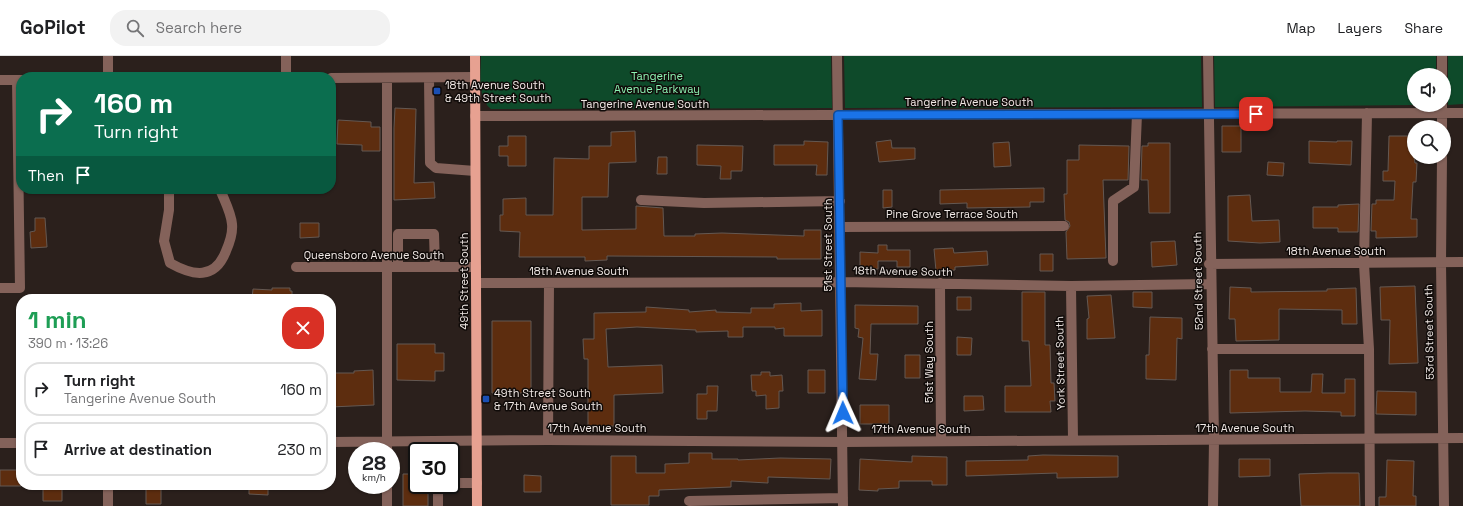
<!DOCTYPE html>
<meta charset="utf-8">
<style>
:root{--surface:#fff;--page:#f2f2f2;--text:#202124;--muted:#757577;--line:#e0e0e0}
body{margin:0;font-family:"Space Grotesk",sans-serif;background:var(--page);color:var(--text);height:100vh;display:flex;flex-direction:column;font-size:15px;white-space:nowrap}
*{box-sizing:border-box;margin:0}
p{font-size:13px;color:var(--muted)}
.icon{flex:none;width:22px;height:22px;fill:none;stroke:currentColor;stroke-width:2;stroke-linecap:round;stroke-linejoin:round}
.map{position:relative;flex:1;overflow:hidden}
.sheet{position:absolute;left:16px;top:238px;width:320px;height:196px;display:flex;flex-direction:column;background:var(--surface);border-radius:16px;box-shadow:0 1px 3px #0004}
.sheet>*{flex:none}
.guide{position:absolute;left:16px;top:16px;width:320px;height:122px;border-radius:16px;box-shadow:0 1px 3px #0004;background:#0b6e4f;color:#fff;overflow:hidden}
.tools{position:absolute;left:1407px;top:12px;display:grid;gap:8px}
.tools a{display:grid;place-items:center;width:44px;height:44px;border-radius:50%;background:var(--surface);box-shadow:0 1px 3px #0004;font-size:20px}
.speed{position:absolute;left:348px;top:386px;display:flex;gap:8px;font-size:20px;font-weight:700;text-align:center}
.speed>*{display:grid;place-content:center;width:52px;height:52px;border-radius:50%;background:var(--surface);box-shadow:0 1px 3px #0004;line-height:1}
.speed small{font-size:10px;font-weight:400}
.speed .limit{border:2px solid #111;border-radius:6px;background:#fff;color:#111}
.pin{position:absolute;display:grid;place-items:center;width:34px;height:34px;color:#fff;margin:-17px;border-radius:8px;box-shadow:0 2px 6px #0006}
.me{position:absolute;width:44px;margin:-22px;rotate:359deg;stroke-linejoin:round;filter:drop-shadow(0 0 3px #0008)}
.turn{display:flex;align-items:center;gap:14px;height:84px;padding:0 12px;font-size:18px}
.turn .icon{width:52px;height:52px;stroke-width:2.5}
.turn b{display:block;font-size:28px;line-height:34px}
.then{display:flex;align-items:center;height:38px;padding:0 12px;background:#0003;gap:8px;font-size:15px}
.round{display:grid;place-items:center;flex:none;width:42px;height:42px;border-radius:16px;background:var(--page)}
.headline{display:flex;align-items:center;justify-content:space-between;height:68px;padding:0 12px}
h1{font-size:24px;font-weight:800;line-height:30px;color:#1e9e55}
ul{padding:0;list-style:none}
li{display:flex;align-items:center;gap:12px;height:54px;margin:0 8px 6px;padding:0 4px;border:2px solid var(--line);border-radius:16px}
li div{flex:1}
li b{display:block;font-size:15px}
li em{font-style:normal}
header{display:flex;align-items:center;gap:24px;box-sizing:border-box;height:56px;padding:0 20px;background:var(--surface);border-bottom:1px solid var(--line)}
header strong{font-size:19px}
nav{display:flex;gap:22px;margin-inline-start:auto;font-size:14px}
.search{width:280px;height:36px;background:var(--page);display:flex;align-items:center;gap:10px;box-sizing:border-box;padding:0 14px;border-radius:16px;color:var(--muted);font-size:15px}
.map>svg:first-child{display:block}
.green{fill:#0e4a2a}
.building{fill:#5d2d0f;stroke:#645852}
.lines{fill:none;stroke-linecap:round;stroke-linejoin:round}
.minor{stroke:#84625a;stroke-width:10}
.major{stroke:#e7a191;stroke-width:10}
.route-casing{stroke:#114b97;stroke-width:10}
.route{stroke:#1a73e8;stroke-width:7}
.transit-dot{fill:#1a4fb4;stroke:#100b09;stroke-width:1.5}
.labels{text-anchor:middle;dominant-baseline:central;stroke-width:3;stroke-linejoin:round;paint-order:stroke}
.park-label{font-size:11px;fill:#8cf2b2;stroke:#100b09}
.poi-label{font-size:11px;fill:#f0e8e5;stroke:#100b09;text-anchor:start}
.street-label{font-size:11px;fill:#f0e8e5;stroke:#100b09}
</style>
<header>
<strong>GoPilot</strong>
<div class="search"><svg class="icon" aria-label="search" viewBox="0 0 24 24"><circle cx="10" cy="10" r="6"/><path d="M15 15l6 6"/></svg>Search here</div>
<nav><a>Map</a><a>Layers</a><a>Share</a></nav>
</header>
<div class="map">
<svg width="1463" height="450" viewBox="0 0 1463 450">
<rect width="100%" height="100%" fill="#2b201c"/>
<path class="green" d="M481 0H831L832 52 491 53C477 42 481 17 481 0Z
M844 0H1201L1202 51 845 52Z
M1214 0H1436V19H1414V49L1215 51Z
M1448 0H1463V48L1448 49Z"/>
<path class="building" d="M395 52 416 53 414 127 434 126 435 142 394 144V72Z
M338 64 371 66V71H380V95H362V89L337 88Z
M1222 70H1241V96H1222Z
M635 75 636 106 609 107 608 141H582V174L636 173V150L663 152 664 180H695V178L722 177 804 180V174H821V203H777V201L607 200V204L585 205V201H519L520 176 500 175V159H503V143L526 142V159H553L554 102 589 103V90H611V76Z
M508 80H526V110H508V100H499V90H508Z
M1389 80H1414V101L1415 107H1417L1416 126H1413L1411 163H1417V181L1376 182V175H1371L1372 148H1376V144H1394L1395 125H1383V115H1388Z
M891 84 892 92H915V103L879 106 876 86Z
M804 85 828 86 827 119H816L817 109H774V89H804Z
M1309 85 1337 86V85H1352L1351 109 1309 107Z
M1009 86 1011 110 994 111 993 87Z
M1148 87H1170V157H1149L1148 124H1141L1142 90H1148Z
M697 89 743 90 742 115H731V123H720L721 110 697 109Z
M1079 89 1129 90 1128 124H1103L1106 202 1067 203 1066 176 1070 170 1069 166 1065 164 1064 138H1067V104H1079Z
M658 101H667V118H657Z
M1268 106 1284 107 1283 120 1267 119Z
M1044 132V146H1030V151L967 152V147L940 148V134Z
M883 134H892V151L883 152Z
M1250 139 1252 165 1279 164 1280 186 1260 187 1228 185V140Z
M1359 148 1358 176H1338V172H1313V151H1338V149Z
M35 162H45L47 191 31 192 30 176 35 175Z
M300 167H319V181L300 182Z
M1175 185 1177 209 1152 211 1151 186Z
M878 189H887V194H910V211H897V205H878V213H860V196L878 197Z
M953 192 954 197 987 195 988 209 955 211V214L936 215 934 193Z
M1040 198H1053V215H1040Z
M1415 230 1418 307 1389 308 1390 264H1381L1380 231Z
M1230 231 1251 232V236L1327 235V233L1356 232 1357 268H1342V254L1279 253V284L1236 285 1235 263H1229Z
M272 232H290V235H292V243H252L253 233 272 234Z
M1022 236H1045V289H1050L1051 327H1054L1055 345H1050L1051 356H1005V330H1031L1029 285H1022Z
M1133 236H1152V252L1133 251Z
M1111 239 1115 282 1087 283V263L1089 262 1087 240Z
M957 241H971V254H957Z
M801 247V255L822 254V280H784V272L775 273V271H743V281H728V275L696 276V274L637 271 606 273 608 311 662 309 663 337 614 339V370H588V303H584L583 283H594V257L646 256V251L689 254V256L716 254V256L751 257V252H774V248Z
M855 249 918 250V268H871L870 298H878L876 324 859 323 863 282 858 281 859 273 855 272Z
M1150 261 1182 262V283L1177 282 1176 324 1146 323V299H1149Z
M492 265H531V337H492Z
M957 281 972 282 971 299H957Z
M397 288H435V297H444V315H435V325L397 324Z
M905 299H920V322H905Z
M373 314 374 349 331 351V317H354V315Z
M808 314H825V337H808Z
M1230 314H1248V322H1280V336H1311L1312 318H1323L1322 337H1345V323H1355V360H1341V356L1305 355 1230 357Z
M761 316H770V320L782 319 783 335H779V352L766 353V339L756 340V335H752L751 319H761Z
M707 330H718L717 355H707V363H697V338H707Z
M1377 335 1416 336V359L1376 358Z
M964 340H983L984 354 964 355Z
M860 349H889V368H860Z
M689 397H712V403H738V404L780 402 831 403 830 423 768 421V427L731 425V431L659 434V440H649V449H611V400H636V417H665V408L689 407Z
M1043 399 1118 400V421L1057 422V417L966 420V405L1028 404V400Z
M912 400 947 401V429H932V425H899V432L878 433V435L859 434 860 403 912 406Z
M1239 403H1270V420L1239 421Z
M1387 404 1414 405 1413 440H1416V450H1379V441H1386Z
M0 414H21V430H0Z
M1328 417H1359L1360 450H1301L1299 418Z
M403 418H417V429H428V450H403Z
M524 419 541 420V436H524Z
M43 429H62V445H43Z
M146 429H161V448H146Z
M249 429H268V439L249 438Z"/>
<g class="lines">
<path class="minor" d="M286 0V21
M837 0 843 450
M1208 0 1214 384 1213 450
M1442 0V19
M108 21V0
M331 22 475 21
M387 22V395
M429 22 430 107 436 112 475 115
M0 24H21
M1367 57 1364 208 1369 293 1370 450
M475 60 1463 57
M1442 71V49
M1442 101 1441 206 1444 450
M169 133V154L164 185 170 207C193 220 215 224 226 195 230 186 233 178 232 168 231 156 224 144 220 133
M641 144 704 147 840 145
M841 171 1064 170
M1113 205V145L1134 131 1137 58
M1209 208 1463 206
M296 211H476
M398 211V178H434L435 211
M476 227 841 226 1071 230 1210 228
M940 227 941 385
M1071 230 1073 384
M0 232H20L17 24
M1212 293H1369
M548 384 549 227
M331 386 548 384 843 386 1463 382
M0 387H21
M451 427H477
M108 429V450
M387 429V450
M438 429V450
M689 445 843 442"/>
<path class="major" d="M475 0 477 450"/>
</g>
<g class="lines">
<g class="route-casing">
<path id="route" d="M843 357 838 59 1256 58"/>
</g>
<use href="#route" class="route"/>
</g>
<g class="transit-dot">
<rect x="433" y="31" width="8" height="8" rx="2"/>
<rect x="482" y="339" width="8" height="8" rx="2"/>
</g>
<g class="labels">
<g class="park-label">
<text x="657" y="20">Tangerine<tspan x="657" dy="13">Avenue Parkway</tspan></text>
</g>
<g class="poi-label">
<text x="445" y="29">18th Avenue South<tspan x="445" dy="13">&amp; 49th Street South</tspan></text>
<text x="494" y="337">49th Street South<tspan x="494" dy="13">&amp; 17th Avenue South</tspan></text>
</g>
<g class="street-label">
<text x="969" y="46">Tangerine Avenue South</text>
<text x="645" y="48">Tangerine Avenue South</text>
<text x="952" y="158">Pine Grove Terrace South</text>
<text transform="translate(828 189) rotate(-90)">51st Street South</text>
<text x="1336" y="195">18th Avenue South</text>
<text x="374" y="199">Queensboro Avenue South</text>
<text x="579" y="215">18th Avenue South</text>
<text transform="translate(903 215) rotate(1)">18th Avenue South</text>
<text transform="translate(464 225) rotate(-90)">49th Street South</text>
<text transform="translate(1198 225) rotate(-91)">52nd Street South</text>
<text transform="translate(1429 276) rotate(-91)">53rd Street South</text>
<text transform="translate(929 306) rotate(-90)">51st Way South</text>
<text transform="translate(1060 307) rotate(-91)">York Street South</text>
<text x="597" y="372">17th Avenue South</text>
<text x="1245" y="372">17th Avenue South</text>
<text x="921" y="373">17th Avenue South</text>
</g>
</g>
</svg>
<div class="tools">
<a><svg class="icon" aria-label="sound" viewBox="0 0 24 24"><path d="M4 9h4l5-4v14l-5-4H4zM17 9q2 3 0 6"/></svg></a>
<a><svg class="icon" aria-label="search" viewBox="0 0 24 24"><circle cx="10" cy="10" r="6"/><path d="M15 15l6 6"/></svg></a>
</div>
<div class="speed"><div>28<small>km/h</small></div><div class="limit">30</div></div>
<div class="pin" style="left:1256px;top:58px;background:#d93025"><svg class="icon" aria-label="arrive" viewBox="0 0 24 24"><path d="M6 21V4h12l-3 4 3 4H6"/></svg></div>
<svg class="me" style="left:843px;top:357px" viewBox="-20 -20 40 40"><path d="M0-17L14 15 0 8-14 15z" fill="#1a73e8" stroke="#fff" stroke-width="4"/></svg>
<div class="guide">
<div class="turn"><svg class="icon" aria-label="right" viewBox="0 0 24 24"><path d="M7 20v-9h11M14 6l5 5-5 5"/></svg><div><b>160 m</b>Turn right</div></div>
<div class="then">Then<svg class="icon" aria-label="arrive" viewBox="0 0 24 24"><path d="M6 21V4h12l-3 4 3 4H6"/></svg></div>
</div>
<section class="sheet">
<div class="headline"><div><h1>1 min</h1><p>390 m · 13:26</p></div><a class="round" style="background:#d93025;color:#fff"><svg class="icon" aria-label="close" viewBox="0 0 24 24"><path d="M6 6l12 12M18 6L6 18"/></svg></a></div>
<ul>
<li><svg class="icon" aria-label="right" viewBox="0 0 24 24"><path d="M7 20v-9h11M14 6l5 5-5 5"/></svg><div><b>Turn right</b><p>Tangerine Avenue South</p></div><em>160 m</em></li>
<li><svg class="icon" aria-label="arrive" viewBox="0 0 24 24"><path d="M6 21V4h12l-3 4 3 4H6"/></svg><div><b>Arrive at destination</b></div><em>230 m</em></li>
</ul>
</section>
</div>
